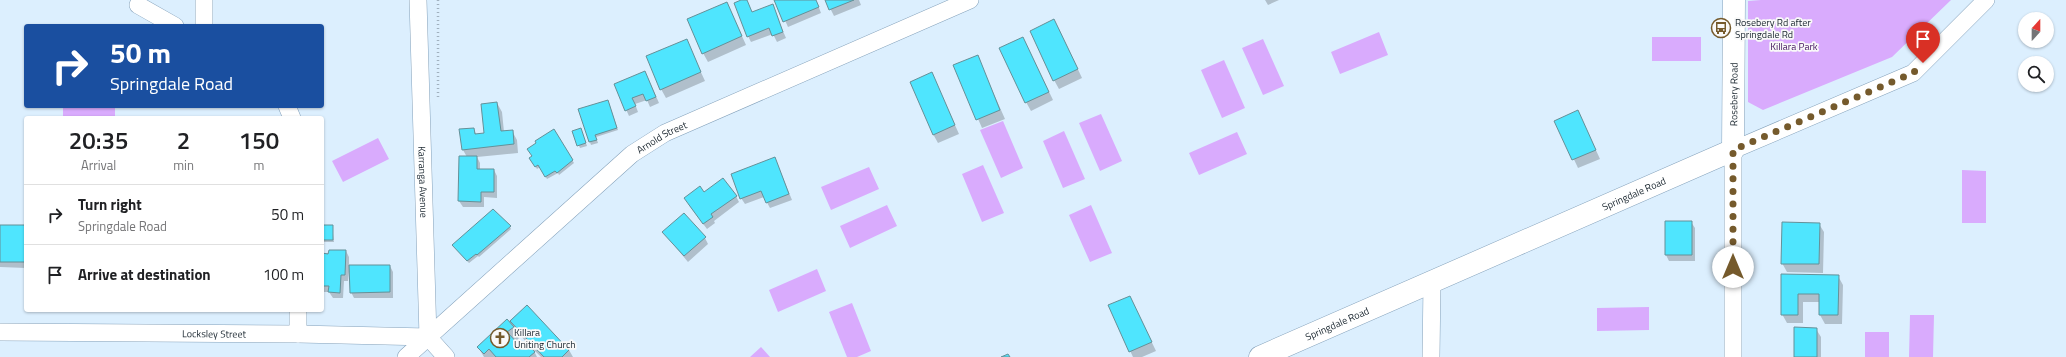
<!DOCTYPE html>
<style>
:root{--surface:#fff;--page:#f2f2f2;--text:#202124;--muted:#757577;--line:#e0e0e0}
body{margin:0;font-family:"Titillium Web",sans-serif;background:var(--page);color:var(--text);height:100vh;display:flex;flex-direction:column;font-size:15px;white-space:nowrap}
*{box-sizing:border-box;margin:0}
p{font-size:13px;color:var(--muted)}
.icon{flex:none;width:22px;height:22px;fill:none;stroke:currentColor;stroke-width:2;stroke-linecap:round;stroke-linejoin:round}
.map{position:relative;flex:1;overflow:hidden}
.panel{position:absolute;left:24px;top:116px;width:300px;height:196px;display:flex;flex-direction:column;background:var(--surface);border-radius:4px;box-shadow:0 1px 3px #0004}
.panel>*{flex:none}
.banner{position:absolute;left:24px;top:24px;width:300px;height:84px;border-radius:4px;box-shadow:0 1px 3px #0004;background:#1a4fa0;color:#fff;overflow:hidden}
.needle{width:26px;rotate:21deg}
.tools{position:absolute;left:2018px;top:12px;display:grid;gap:8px}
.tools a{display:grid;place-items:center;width:36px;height:36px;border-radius:50%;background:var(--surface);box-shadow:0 1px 3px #0004;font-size:20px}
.pin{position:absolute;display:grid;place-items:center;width:34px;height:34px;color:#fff;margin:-41px -17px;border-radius:50% 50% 50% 0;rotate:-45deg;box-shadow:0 0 4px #0007}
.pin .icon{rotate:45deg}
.me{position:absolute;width:44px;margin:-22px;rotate:0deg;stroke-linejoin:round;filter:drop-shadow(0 0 3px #0008)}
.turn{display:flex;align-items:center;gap:14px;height:84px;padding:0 20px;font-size:18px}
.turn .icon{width:52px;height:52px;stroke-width:2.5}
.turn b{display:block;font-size:28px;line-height:34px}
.eta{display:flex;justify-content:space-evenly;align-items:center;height:68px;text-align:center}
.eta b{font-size:24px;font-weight:600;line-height:28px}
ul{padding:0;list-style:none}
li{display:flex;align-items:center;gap:12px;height:60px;padding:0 20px;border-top:1px solid var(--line)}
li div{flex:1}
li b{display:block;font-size:15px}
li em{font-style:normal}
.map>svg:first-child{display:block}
.green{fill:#d9abfd}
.shadow{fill:#0003;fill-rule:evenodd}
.building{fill:#4fe5fe;stroke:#659098}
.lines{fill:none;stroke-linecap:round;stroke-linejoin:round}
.street-casing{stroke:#85a2bb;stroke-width:18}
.secondary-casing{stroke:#85a2bb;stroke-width:23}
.path{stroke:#a1b1bf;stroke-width:2.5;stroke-dasharray:1 3;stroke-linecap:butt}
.street{stroke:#fff;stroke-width:17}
.secondary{stroke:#fff;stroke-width:22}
.route{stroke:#755a2c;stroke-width:7;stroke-dasharray:0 12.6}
.labels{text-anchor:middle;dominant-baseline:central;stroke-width:3.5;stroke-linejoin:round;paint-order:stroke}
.poi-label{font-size:10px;fill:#202c35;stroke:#f9f9f9;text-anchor:start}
.park-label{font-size:10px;fill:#40115c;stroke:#f9f9f9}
.street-label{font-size:10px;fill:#202c35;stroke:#f9f9f9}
</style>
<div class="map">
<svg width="2066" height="357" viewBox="0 0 2066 357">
<rect width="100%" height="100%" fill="#dceffe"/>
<path class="green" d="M1761 0H1951L1892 57 1763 110 1748 102V1Z
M1379 32 1388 55 1340 74 1331 52Z
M1652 37H1701V61H1652Z
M1263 39 1284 86 1263 95 1242 48Z
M1224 60 1245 108 1222 118 1201 70Z
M115 106V118H63V107Z
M1101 114 1122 161 1100 171 1079 123Z
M1003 121 1023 168 1001 178 980 130Z
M1064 131 1085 179 1063 188 1043 141Z
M1237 132 1247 154 1199 175 1189 153Z
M378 138 389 159 343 182 332 161Z
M983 165 1004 213 982 222 962 174Z
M869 167 879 189 831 210 821 187Z
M1962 170 1986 171V223H1962Z
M887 205 897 226 850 248 840 226Z
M1091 205 1112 253 1090 262 1069 215Z
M817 269 826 291 778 312 769 290Z
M852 303 871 351 857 357H847L829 312Z
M1649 307V330L1597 331V308Z
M1910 315H1934L1933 357H1909Z
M1865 332H1889V357H1865Z
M761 347 770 357H750Z"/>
<path class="shadow" d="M744 0H746L752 13 772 6 786 38 777 42 773 34 751 42 748 36Z
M776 0H816L821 13 788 27Z
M826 0H859L861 5 834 16Z
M1265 0H1279L1268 5Z
M727 3 746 45 708 62 703 53Z
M1059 29 1082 78 1059 89 1054 80Z
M686 40 705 81 666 98 661 89Z
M1027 46 1053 100 1031 111 1026 102Z
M977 56 1005 119 982 128 955 66Z
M932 74 959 134 938 143 933 134Z
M648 78 659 103 650 107 647 100 635 104 638 112 629 116 615 85Z
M497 103 502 112 504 132 512 131 517 140 518 153 477 157 480 163V170H494L497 176V198L484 197V207H463L459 201 460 157H467L463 150 473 129 477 135 486 134Z
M609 103 618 130 596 137 598 143 591 145 579 110Z
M1578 111 1600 159 1578 168 1556 121Z
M554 131 574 163 559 175 558 173 547 179 540 167 537 169 532 161Z
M573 132H582L587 146 580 148Z
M775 158 792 200 770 208 764 197 745 204 741 198Z
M704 194 736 196 739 202 714 221 715 223 707 229 688 204Z
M1691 222 1695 228V261H1669L1666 255Z
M1819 224 1824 232 1823 273 1787 272 1782 263Z
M0 226H26V268L0 267Z
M322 226H332L334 242H322Z
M510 227 511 229 479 257 478 256 469 263 455 248Z
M663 232 705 238 708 244 688 262Z
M346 251 349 257V266H390L393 272V298H354L351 292 350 272H349L348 281H344L343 298H333L329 292H324L322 288V254Z
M1782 275 1838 276 1843 285 1842 324H1825L1820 315V302H1803V323H1787L1782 314Z
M1130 297 1156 351 1142 357H1133L1109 306Z
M527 306 569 350 573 357H541L533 349 537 357H484L478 347ZM521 336 528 344 522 350 515 342Z
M1816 329 1821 337V357H1795Z"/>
<path class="building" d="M741 0H747L752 12 773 4 783 32 772 36 769 28 747 37 734 3Z
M774 0H816L819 7 783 22Z
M825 0H854L829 10Z
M727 2 742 36 702 54 687 19Z
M1054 19 1078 69 1053 81 1030 31Z
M1023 37 1049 92 1025 103 999 48Z
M687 39 701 72 660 90 646 56Z
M978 55 1000 110 976 120 953 65Z
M645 71 656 97 646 101 643 94 632 98 636 106 625 111 614 84Z
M932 72 955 125 933 135 910 82Z
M608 100 617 128 595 135 597 140 589 142 578 109Z
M497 102 501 131 513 130 514 144 462 150 459 129 474 128 475 134 484 133 481 104Z
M1578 110 1596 150 1572 160 1554 121Z
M581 128 586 143 577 146 572 131Z
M554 129 573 160 557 173 555 171 545 177 538 165 535 167 529 158 532 156 527 149 536 143 535 141Z
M459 156H477V169H494V192H481V202L458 201Z
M775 157 789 194 766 203 761 191 740 199 731 174Z
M723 178 737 196 711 214 713 217 703 224 684 198 700 186 704 192Z
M493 209 511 226 477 255 476 254 467 261 452 245Z
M684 213 706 237 684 256 662 232Z
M1665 221H1692V255H1665Z
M1782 222 1820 223 1819 264H1781Z
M0 225H26V262H0Z
M322 225H333V240H322Z
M329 250H346L345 275H341L340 293 328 292 329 286H322V253L328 254Z
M349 265H390V292L350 293Z
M1781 274 1839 275 1838 315H1819V294H1798V315H1781Z
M1130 296 1152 342 1129 352 1108 305Z
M527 305 569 350 562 357H544L510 321Z
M507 319 514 327 507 332 522 348 527 343 535 352 529 357H496L489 349 484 354 477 347Z
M1794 327 1817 328V357H1794Z
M1008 354 1010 357H1001Z"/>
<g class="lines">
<g class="street-casing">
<g id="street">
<path d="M204 0V26"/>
<path id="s1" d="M418 0 428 337 446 357"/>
<path d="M138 5 175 26"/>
<path d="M287 106 292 118"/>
<path d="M298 310V334"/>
<path id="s2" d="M0 332 298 334 428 337"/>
<path id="s3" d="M406 357 632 154 665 133 970 0"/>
<path d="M1431 357 1432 282"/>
<path d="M1733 357V150L1913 73 1986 0"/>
</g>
</g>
<g class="secondary-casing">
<g id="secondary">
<path id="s4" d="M1260 357 1733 150 1734 0"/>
</g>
</g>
<path class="path" d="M438 0V99"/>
<use href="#street" class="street"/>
<use href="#secondary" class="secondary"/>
</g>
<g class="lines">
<path class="route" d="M1733 267V150L1913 73 1923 63"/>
</g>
<defs>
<g id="bus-ring" transform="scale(1)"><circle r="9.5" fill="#f9f9f9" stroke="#755a2c" stroke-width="1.5"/><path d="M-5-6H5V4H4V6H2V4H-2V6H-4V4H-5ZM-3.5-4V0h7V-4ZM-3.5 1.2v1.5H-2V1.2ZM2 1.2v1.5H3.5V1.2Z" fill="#755a2c"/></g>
<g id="church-ring" transform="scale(1)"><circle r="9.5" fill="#f9f9f9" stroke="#755a2c" stroke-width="1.5"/><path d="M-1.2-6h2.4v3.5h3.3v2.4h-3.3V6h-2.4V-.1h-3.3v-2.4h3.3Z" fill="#755a2c"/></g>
</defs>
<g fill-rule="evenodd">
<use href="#bus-ring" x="1721" y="28"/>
<use href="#church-ring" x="500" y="338"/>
</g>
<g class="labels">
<g class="poi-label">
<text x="1735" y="22">Rosebery Rd after<tspan x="1735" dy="12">Springdale Rd</tspan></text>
<text x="514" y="332">Killara<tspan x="514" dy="12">Uniting Church</tspan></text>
</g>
<g class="park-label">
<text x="1794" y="46">Killara Park</text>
</g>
<g class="street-label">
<text stroke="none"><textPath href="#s4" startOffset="572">Rosebery Road</textPath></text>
<text stroke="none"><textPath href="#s3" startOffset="338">Arnold Street</textPath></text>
<text stroke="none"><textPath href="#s1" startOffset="182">Karranga Avenue</textPath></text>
<text stroke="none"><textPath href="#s4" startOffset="408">Springdale Road</textPath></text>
<text stroke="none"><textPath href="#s4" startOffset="84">Springdale Road</textPath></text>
<text stroke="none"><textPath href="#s2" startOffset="214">Locksley Street</textPath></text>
</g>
</g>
</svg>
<div class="tools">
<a><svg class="needle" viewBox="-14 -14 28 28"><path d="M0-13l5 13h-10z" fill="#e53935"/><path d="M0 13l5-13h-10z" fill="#757577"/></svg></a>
<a><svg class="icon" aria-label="search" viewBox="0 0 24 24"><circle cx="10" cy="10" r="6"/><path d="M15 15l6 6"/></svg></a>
</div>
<div class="pin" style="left:1923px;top:63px;background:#d93025"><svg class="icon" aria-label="arrive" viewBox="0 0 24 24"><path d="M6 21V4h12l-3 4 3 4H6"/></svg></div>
<svg class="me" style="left:1733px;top:267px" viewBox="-20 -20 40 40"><circle r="19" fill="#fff"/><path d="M0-13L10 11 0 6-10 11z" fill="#755a2c"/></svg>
<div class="banner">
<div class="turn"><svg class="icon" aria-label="right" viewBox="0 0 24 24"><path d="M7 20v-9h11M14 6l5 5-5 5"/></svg><div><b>50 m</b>Springdale Road</div></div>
</div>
<section class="panel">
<div class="eta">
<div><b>20:35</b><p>Arrival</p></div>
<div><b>2</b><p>min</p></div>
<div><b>150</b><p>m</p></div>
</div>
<ul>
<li><svg class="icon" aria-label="right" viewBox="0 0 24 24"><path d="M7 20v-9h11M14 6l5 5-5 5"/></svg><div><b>Turn right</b><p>Springdale Road</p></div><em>50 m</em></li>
<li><svg class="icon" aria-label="arrive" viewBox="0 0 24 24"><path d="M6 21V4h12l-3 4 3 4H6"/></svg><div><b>Arrive at destination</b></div><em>100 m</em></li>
</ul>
</section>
</div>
